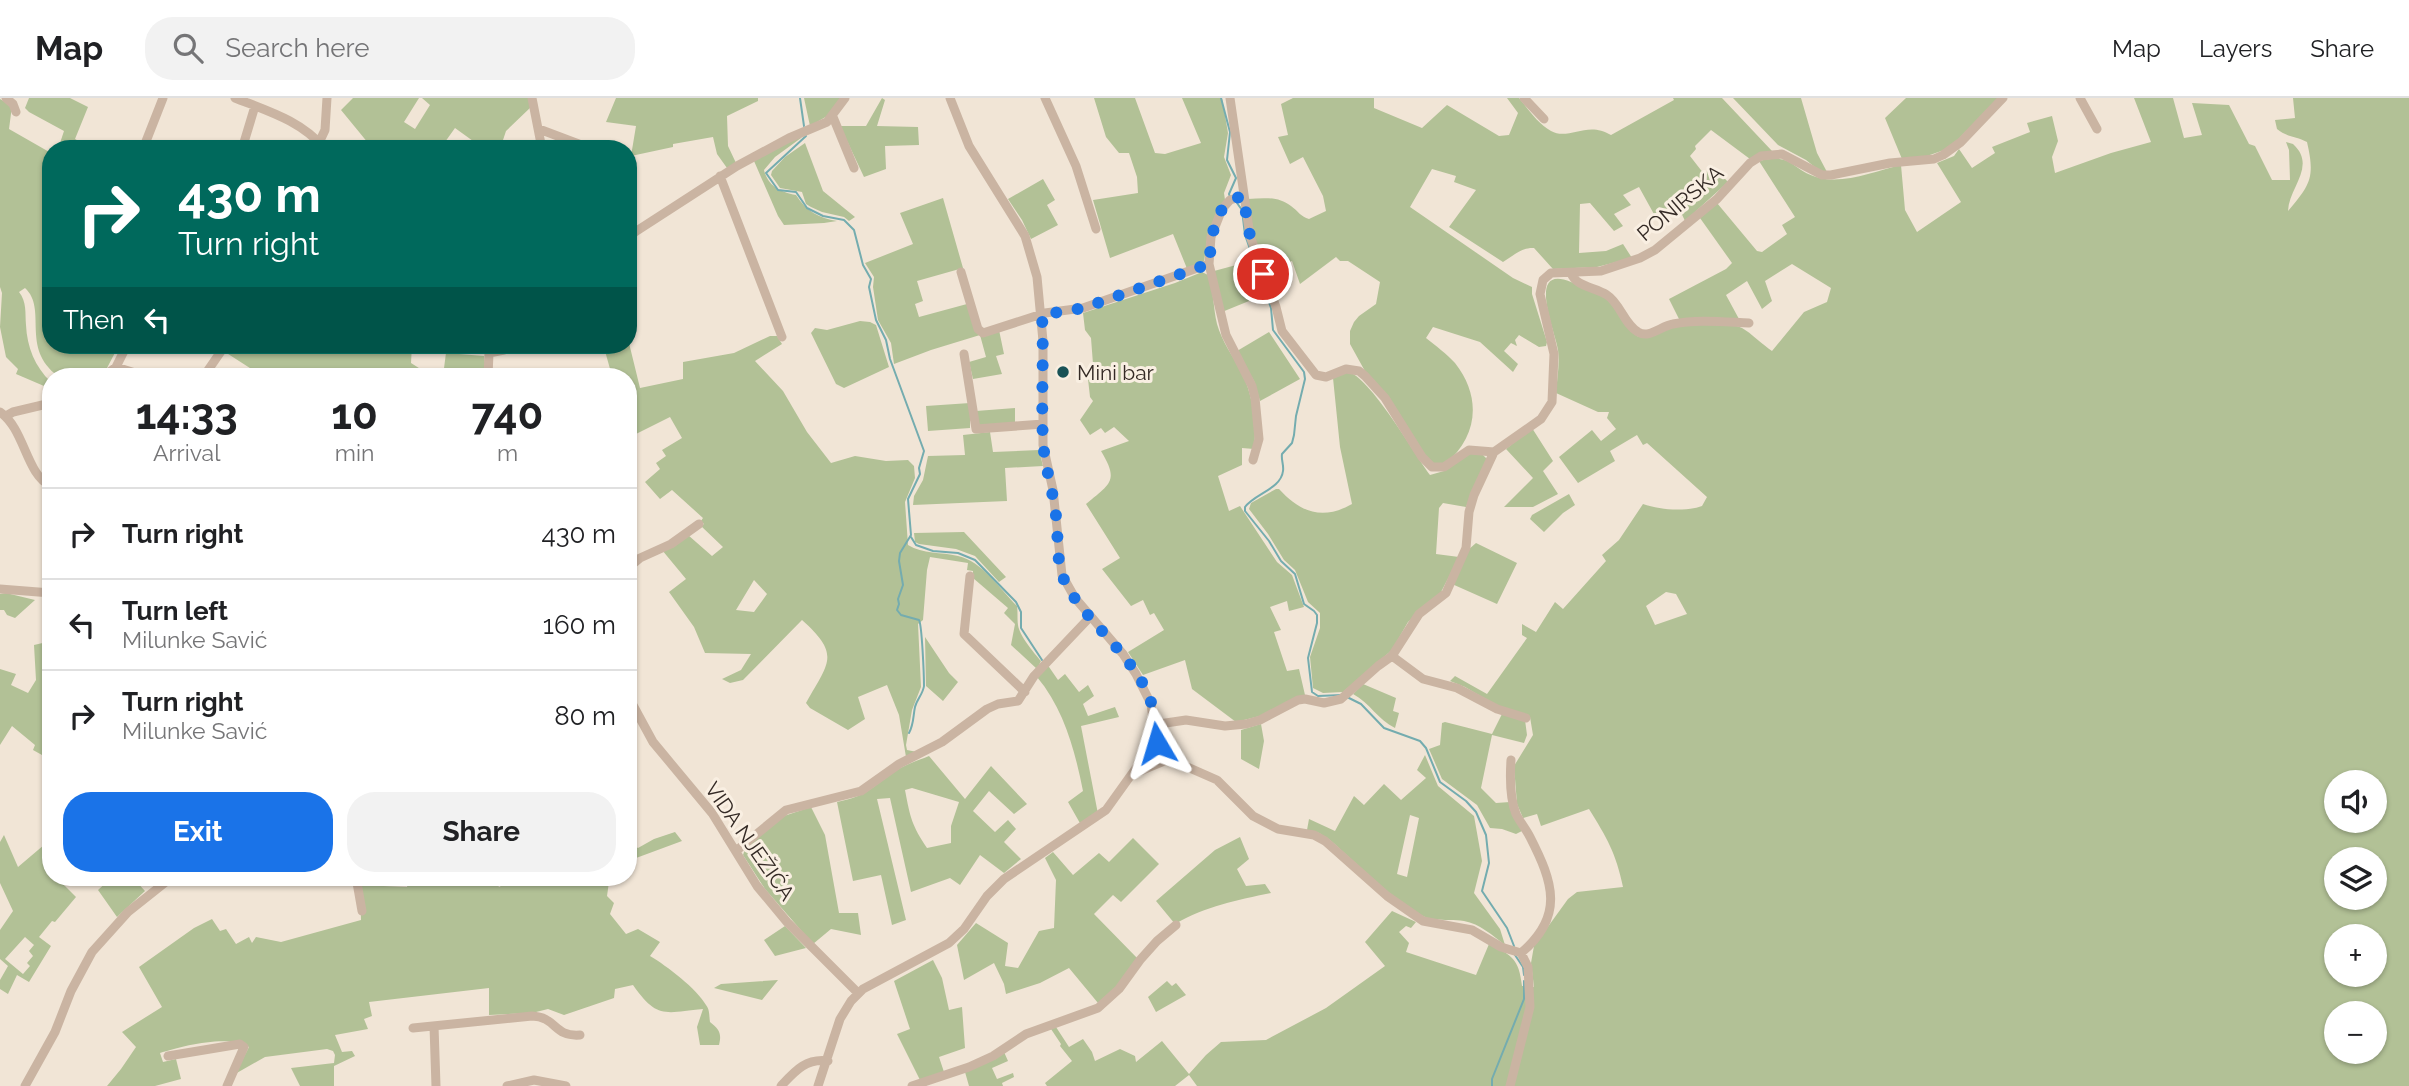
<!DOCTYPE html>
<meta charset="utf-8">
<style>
:root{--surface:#fff;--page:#f2f2f2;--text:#202124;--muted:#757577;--line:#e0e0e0;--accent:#1a73e8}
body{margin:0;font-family:Raleway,sans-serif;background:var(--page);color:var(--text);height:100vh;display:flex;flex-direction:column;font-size:26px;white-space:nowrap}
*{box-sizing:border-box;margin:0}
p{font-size:23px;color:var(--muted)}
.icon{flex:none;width:38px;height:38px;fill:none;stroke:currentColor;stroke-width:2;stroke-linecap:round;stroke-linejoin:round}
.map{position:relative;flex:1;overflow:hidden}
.panel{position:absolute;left:42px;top:270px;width:595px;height:518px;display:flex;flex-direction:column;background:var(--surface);border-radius:28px;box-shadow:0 2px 5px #0004}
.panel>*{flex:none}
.banner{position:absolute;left:42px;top:42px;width:595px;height:214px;border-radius:28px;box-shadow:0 2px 5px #0004;background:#00695c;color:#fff;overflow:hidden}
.tools{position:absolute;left:2324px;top:672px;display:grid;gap:14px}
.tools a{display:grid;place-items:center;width:63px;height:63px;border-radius:50%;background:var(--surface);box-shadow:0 2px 5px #0004;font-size:35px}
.pin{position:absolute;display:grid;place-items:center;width:60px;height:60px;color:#fff;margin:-30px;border:4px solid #fff;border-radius:50%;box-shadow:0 2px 7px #0007}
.me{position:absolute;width:77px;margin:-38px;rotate:353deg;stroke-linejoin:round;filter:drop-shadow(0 0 5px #0008)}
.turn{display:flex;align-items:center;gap:24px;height:147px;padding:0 21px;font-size:32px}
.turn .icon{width:91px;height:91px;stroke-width:2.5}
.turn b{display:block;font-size:49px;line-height:60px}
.then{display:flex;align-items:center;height:66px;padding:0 21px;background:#0003;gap:14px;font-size:26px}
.eta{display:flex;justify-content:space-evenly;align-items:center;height:119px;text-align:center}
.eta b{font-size:42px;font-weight:700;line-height:49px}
.cta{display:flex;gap:14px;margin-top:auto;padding:14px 21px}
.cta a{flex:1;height:80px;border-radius:28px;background:var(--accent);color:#fff;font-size:28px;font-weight:700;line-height:80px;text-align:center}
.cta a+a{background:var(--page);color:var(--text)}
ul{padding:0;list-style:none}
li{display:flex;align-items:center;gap:21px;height:91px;padding:0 21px;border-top:2px solid var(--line)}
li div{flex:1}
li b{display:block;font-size:26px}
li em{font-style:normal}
header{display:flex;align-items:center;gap:42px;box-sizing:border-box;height:98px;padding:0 35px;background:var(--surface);border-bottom:2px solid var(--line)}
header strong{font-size:33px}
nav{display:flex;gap:38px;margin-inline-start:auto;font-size:24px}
.search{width:490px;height:63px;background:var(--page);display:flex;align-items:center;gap:18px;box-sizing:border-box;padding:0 24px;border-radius:28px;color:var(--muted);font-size:26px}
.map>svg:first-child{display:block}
.green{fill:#b2c196;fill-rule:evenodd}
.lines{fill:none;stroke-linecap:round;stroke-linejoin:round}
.stream{stroke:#74acaf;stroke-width:2}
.minor{stroke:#cab4a2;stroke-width:9}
.route{stroke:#1a73e8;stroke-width:12;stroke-dasharray:0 21.6}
.poi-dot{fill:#195256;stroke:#f9efe2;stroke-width:2.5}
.labels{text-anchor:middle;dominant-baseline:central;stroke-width:6;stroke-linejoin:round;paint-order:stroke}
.street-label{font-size:21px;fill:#342a25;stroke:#f9efe2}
.poi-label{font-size:21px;fill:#342a25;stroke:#f9efe2;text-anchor:start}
</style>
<header>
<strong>Map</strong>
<div class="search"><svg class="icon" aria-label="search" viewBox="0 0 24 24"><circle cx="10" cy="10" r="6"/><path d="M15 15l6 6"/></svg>Search here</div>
<nav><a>Map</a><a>Layers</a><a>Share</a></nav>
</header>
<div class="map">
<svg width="2409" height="988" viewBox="0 0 2409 988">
<rect width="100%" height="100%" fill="#f1e5d6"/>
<path class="green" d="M29 0H70L88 9 75 41 86 47 85 51H58L64 33 29 14 25 10Z
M353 0H419L404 24 415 31 430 7 422 0H529L531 9 506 33 500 51H469L473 43 455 30 440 51H373L341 12Z
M616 0H758V3L727 18 728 48 736 65 727 70 717 56 713 39 673 46V49L631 58 636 28 606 24Z
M804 0H841L829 17 810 28Z
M882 0 885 2 877 28 918 29 919 47 885 48 886 71 864 79 840 28H866Z
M1094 0H1135L1155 55 1165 56 1201 45 1182 0H1222L1228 35 1224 59 1231 77 1224 95 1225 102 1208 135 1204 164 1188 173 1173 136 1110 160 1093 102 1138 95 1137 79 1129 55H1119L1106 39Z
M1293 0H1374V10L1422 30 1447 7 1499 38 1509 37 1518 15 1507 0H1519C1528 11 1538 26 1551 33 1569 43 1587 22 1611 37L1674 2 1673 0H1722L1772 53 1750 61 1711 32 1695 48 1696 51 1690 58 1704 76 1713 68 1728 84 1685 123 1678 108 1655 118 1639 89 1623 97 1631 107 1614 116 1623 128 1614 133 1590 105 1580 106 1579 155 1606 153 1623 146 1632 160 1597 169 1553 171 1534 150C1522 149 1513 158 1503 164L1449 129 1476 92 1454 84 1456 78 1432 71 1410 109 1513 180 1532 189V196L1547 244 1546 248 1539 249 1519 237 1515 242 1517 248 1511 245 1504 253 1518 266 1513 274 1480 244 1433 229 1426 240C1436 248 1447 256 1455 265 1482 299 1478 339 1445 366L1430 365 1366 275 1350 246V233L1354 224 1359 218 1376 206 1380 184 1348 163H1340L1336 159 1300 186 1292 163 1265 173 1253 139 1248 101C1263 100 1278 98 1291 108 1298 113 1301 119 1309 121L1326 113 1323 98 1303 59 1290 66 1278 39 1288 37 1281 6Z
M1733 0H1801L1817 55 1827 74H1821L1806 62 1778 47Z
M1906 0H1998L1950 50 1924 59 1902 61 1885 20Z
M2134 0H2173L2184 40 2202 37 2192 5 2229 7 2249 46 2255 48 2272 82H2290L2289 52 2286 44 2293 46C2317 68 2289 89 2288 113 2311 86 2315 79 2307 44 2296 38 2286 39 2277 31L2275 22 2295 20 2293 0H2409V988H1197L1189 977 1175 988H1047L1045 985 1072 963 1060 948 1061 946 1051 931 1056 929 1069 949 1083 941 1092 954 1095 963 1120 951 1135 958 1136 964 1162 943 1189 976 1206 957 1221 944 1266 942 1326 910 1385 868 1365 844 1392 813 1416 824 1411 830 1406 828 1399 834 1409 845 1406 854 1476 877 1489 846C1512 857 1519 861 1522 888L1534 889 1531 865 1534 848 1568 801 1577 794 1623 789C1616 755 1607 740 1589 711L1541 728 1537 716 1523 720 1517 706 1514 668 1533 637 1530 619 1499 609 1465 589 1450 583 1455 578 1487 596 1527 540 1522 537V526L1536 534 1555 504 1563 511 1606 463 1602 457 1619 442 1643 406C1660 412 1685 414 1702 408L1707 399 1647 345 1643 347 1637 337 1610 353 1615 363 1578 385 1559 359 1592 332 1601 343 1616 331 1607 320 1609 314H1598L1556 295C1557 281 1560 265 1558 252 1556 235 1525 165 1571 184 1581 188 1592 191 1602 197 1613 203 1628 227 1637 238 1650 244 1659 233 1672 229 1686 226 1730 224 1742 230 1751 235 1763 247 1772 253L1804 214 1827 204 1831 190 1792 166 1765 183 1772 203 1762 211 1747 183 1726 197 1739 221H1679L1669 201 1726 171 1732 165 1700 120 1717 105 1757 153 1762 154 1787 136 1782 127 1795 119 1759 63C1794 54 1792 74 1820 80 1845 86 1876 73 1901 67L1905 112 1917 134 1961 104 1937 65 1954 58 1959 51 1972 70 1995 55 1992 49 2030 34 2027 25 2052 18 2058 43 2052 59 2055 75 2111 55 2151 44ZM1666 494 1676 496 1687 516 1655 527 1646 508ZM2336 684H2375V723H2336ZM2336 761H2375V800H2336ZM2336 838H2375V877H2336ZM2336 915H2375V954H2336Z
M0 1 12 8 9 31 51 55 49 126 51 128V247H119L107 270 99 278H58C20 250 48 211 25 190L19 194C27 204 25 215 26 227 27 249 35 269 51 284V291L16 276 18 271 6 259 0 229 2 195 0 189Z
M800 37 801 40 775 59 764 72C768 88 780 94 796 97 806 113 819 120 837 123L824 125 784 127 778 118 754 63Z
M805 45 823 93 855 119 849 123 844 119 822 114 811 109 806 106 802 94 780 90 771 77 772 73 785 59Z
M1043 81 1055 102 1047 107 1058 127 1031 141 1022 122 1008 101Z
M943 100 963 170 917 183 923 203 915 206 919 219 967 206 975 231 999 232 1004 256 996 258 1002 276 973 281 969 264 986 259 980 237 931 252 894 266 891 245 878 222 873 189 874 179 865 165 913 146 900 115Z
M1240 166 1249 203 1222 214 1214 173Z
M1202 174 1208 177C1214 193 1213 209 1217 226 1222 244 1233 258 1242 275 1253 298 1257 326 1254 351L1242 350V367L1218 378 1229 413 1240 408 1277 464 1292 477 1304 509 1289 513 1287 503 1270 509 1281 532 1274 534 1287 573 1299 571 1305 597 1264 617 1236 624 1192 591 1185 562 1143 577 1128 554 1164 532 1154 515 1150 517 1143 502 1131 508 1102 471 1120 460 1086 406C1111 385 1119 383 1101 353L1129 343 1114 329 1105 335 1101 330 1090 337 1080 322 1093 303 1090 299 1088 281 1094 279 1091 240 1085 232 1083 215 1175 185Z
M860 223 870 224 876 227 889 269 844 290 836 286 811 235 815 230 827 232Z
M1269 234 1300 281 1260 303 1254 283 1237 253Z
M770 238H777L782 246 755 263 783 293 807 334 831 365 855 358 886 363 908 362 914 368 915 380 905 404 908 447C923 456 941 454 958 458 982 463 1000 491 1017 508 1018 515 1017 520 1018 527 1019 537 1034 555 1041 563L1037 571 1011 547 1015 526 1004 515 1008 510 973 480V473L967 472 968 465 930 459 927 472 923 522 918 526 921 589 912 612 906 647 907 652 917 654 906 659 899 617 887 587 858 599 865 621 848 632 810 610 806 605C829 564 841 557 802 522L743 582 730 585 722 581 741 572 751 556 705 555 694 529 669 494 686 481 662 452 688 437 712 458 723 449 701 428 704 426 701 423 703 420 672 392 660 401 645 384 660 371 656 365 666 358 662 352 682 340 670 319 632 338 628 333V278H612L605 253 590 255 589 252 629 245 640 290 683 281V264L734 255ZM754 482 767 496 754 514 736 512Z
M229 247H412L411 265 422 272 420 278H249L253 272 225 254Z
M447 247H460L459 256 484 258 486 271 484 278H443Z
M1347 273C1370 279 1414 355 1430 377L1444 373 1467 356 1481 355 1487 361 1466 409 1443 405 1439 410 1436 456 1459 459 1440 496 1408 524 1392 552 1343 594 1323 595 1313 590 1310 559 1320 530V515L1308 504 1295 472 1284 462 1268 436 1249 411 1251 405 1276 391H1279C1300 414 1322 423 1352 406L1340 349 1333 280Z
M970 305V330L928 333 926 308Z
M1015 310V325L979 328 976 313Z
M1532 330 1553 363 1543 373 1558 396 1533 409H1504L1533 380 1506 351Z
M990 334 993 354 1039 352 1043 368 1005 370 1007 403 913 407 914 398 923 382 928 358 965 357 963 337Z
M1569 396 1575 407 1563 415 1544 434 1530 421 1532 417Z
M964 434 1006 479 999 484 975 458 956 451 919 446 915 444 914 435Z
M1476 445 1517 465 1497 506 1452 486 1468 452Z
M6 495 35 502 15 520 7 517 4 512H0V496Z
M925 539 949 575 958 584 943 603 926 588Z
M51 543V662L33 652 35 647 12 628 0 647V571L16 576 11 587 28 595 36 582 34 547Z
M1047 566 1058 582 1065 576 1079 594 1088 587 1094 598 1083 606 1088 618 1115 609 1119 619 1081 628 1098 716 1081 727 1068 704 1083 693C1075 653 1064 611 1037 579Z
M1363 586 1396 600 1393 613 1399 615 1395 630C1378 622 1370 605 1353 596Z
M1502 616 1525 622 1527 637 1524 645 1492 637 1481 690 1496 705 1510 704 1524 732 1516 736 1502 731 1490 730 1477 707 1442 681 1429 651 1440 647 1442 625 1445 624 1492 636Z
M1261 626 1264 643 1259 671 1241 661V632Z
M1425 657 1438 688 1474 718 1482 763 1474 795 1500 831 1505 847C1492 837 1480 826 1464 823 1450 820 1434 825 1421 817 1388 799 1359 767 1330 742L1319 735 1307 732 1309 721 1335 733 1354 698 1364 707 1384 686 1401 702 1426 680 1417 672ZM1410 717 1419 720 1407 779 1397 776Z
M929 658 965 701 991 668 1027 706 1014 716 989 693 973 713 995 734 1008 722 1016 731 1004 744 1021 761 1004 775 980 757 960 787 950 780 911 794 890 700 877 701 906 822 892 827 881 777 853 783 837 704C868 698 873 688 897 672 907 666 919 662 929 658ZM912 690 959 704 951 728V745L927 750C912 728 910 719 905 692Z
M811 709 825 737 839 815H858L861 837 831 831 813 846 765 791 743 757 746 748 784 718Z
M675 734 682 743 628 763V744L638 750 654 741Z
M4 737 18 769 51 741V779H56L76 799 55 824 52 823 39 839 51 848 29 884 17 877 8 896 0 891V882L8 868 0 861V832L13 813 0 785V744ZM25 839 34 847 29 853 33 858 27 865 30 868 23 876 5 861Z
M1240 739 1249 761 1237 771 1246 788 1265 786 1271 795C1237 802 1206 808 1175 826L1156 803 1215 752Z
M1133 740 1159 766 1121 804 1113 797 1094 816 1138 861 1115 890 1098 905 1069 870 1040 885 1006 896 1004 886 994 865 964 882 957 847 976 825 1008 845 1005 868 1018 870 1039 833 1054 830 1056 782 1045 760 1053 754 1073 777 1099 755 1109 764Z
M110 779H136L134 781 145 793 117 819 98 792 111 780Z
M409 779H479L500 789 502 784 506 785 509 779H612L609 784 607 798 614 805 610 816 626 836 638 831 660 844 650 858C667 868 697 891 706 907 710 912 709 918 710 924 719 931 722 935 719 947H700L697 929 703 911C664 915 657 921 633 887L615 891 614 900 564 917 548 911 532 915 489 917V890L369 904 372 918 364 921 368 931 335 937 342 954 352 953 355 958 334 968V988H300L291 970 334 965 335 957 333 953 327 951 265 959 235 976 249 949C229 936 182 948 160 955L163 964 176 961 181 981 155 988H107L121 971 136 949 122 934 162 909 139 869 194 830 212 821 220 833 226 831 236 846 249 839 252 845 256 839 281 844 361 822 360 787 407 789Z
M785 828 806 850 775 858 764 842Z
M933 862 942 880 949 912 962 909 965 950 939 959 944 974 920 982 897 936 910 931 894 883Z
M778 882 762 902 714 890 721 886Z
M1167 883 1172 888 1176 885 1186 897 1156 914 1148 899Z
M1004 954 1008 963 992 970 997 981 1013 975 1014 979 1002 985 1003 988H969L965 974Z"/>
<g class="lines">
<path class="stream" d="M800 0 804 28
M1221 0 1230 34 1227 62 1236 80 1229 96 1230 99
M806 38 766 75 778 92 796 94 807 110 823 118 844 122 854 132 863 167 871 181 869 189 876 222 886 242 890 261 924 353 919 370 920 376 908 401 911 437 900 455 899 463 903 487 898 501 899 506 897 512 901 517 919 522C922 527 924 578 924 588 923 596 917 601 915 609 913 618 914 626 909 635
M1237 105 1242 112 1245 137 1271 210 1273 232 1304 274 1305 281 1296 318 1294 337 1292 345 1282 356C1281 362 1284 367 1283 373 1281 391 1254 396 1245 409V413L1269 443 1281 463 1295 476 1304 506 1314 513 1317 517V525L1308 560 1312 594 1318 598 1342 597
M911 439 916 447 933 453 958 455 975 462 1016 504 1021 514V530L1042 562
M1347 599 1361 606 1384 630 1420 643 1426 650 1440 684 1466 703 1476 714 1486 737 1489 765 1482 793 1507 830 1514 848
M1515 857 1523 869 1524 877
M1492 988V981L1524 901V883"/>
<path class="minor" d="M6 0 13 6 16 14
M235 0C268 13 302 23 325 51
M532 0 542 51
M1045 0 1076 68 1096 131
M1230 0 1250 138 1276 209 1282 233 1316 277 1326 279 1346 271 1359 273 1365 278 1385 300 1422 359 1432 369H1444L1469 352 1494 354
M1524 0 1544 21
M2080 0 2097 31
M833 19 854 70
M539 31 592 51
M143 51 163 0
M242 51 255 8
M316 51 325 32 327 0
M720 78 782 239
M1243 98 1230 102 1222 111 1211 139 1209 166 1226 237 1252 288 1255 300 1259 341 1253 362
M628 120 635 134
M628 140 635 134 737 68 789 40 827 24 845 0
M961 174 978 231 983 235 1045 215 1083 210 1209 166
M1571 175C1576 189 1595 189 1607 197 1620 205 1624 226 1638 234 1649 241 1661 228 1673 226 1697 221 1725 224 1749 225
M486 247 489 255 488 278
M489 255 504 252 517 247
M964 256 976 331 1043 326
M116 269 145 278
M104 278 116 269 127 247
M204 278 224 249 220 247
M0 314C25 331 26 377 51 388
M6 318 13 314 51 305
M628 470 640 460 671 446 699 426
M970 478 964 536 1025 594
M0 491 51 495
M1392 558 1423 581 1457 590 1497 611 1526 620
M628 598 653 644 712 715 757 788 787 824 858 895
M1154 623 1159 626 1186 622 1225 628 1246 626 1260 622 1298 602 1305 601 1324 605 1341 601 1378 568 1392 558 1419 516 1446 495 1466 450 1469 414 1474 397 1494 354 1541 321 1552 304 1554 256 1540 196 1543 182 1551 175 1601 173 1640 160 1655 152 1717 101 1750 65 1761 58 1782 56 1822 77H1831L1890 65 1934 61 1943 57 1961 44 2003 0
M1152 638 1169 661 1217 682 1253 718 1278 731 1314 737 1325 743 1387 798 1423 823 1472 832 1501 849 1521 855 1528 869 1530 909 1510 988
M1511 662C1510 677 1510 701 1516 716 1520 724 1526 731 1530 739 1553 784 1565 818 1521 855
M1135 675 1169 661
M736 753 786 712 861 693 899 666 942 644 987 611 998 606 1018 603 1034 578 1090 519
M356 779 362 813
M434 928 436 988
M413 930 532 918C557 919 553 939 580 937
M168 958 240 946 244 949 227 988
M25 988 55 934 71 893 92 854 128 814 172 779
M507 988 534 982 566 988
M781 988C795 973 806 960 828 963
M818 988 840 921 851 903 863 891 949 845 964 831 987 798 1004 781 1106 712 1139 666 1154 628 1151 606 1136 576 1123 556 1075 500 1062 477 1053 392 1043 347V243L1037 179 1025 138 969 48 950 0
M912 988 969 969 993 958 1026 936 1098 910 1119 891 1140 862 1157 843 1176 827"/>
</g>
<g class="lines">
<path class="route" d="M1157 645 1152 638C1168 582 1087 529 1066 486 1055 465 1059 440 1056 418 1053 393 1045 369 1043 344 1041 302 1044 259 1042 217L1083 210 1209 166C1212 140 1212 105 1243 98L1250 138 1263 176"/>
</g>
<circle class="poi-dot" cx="1063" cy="274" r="7"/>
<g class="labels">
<g class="street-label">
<text transform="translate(1680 105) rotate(-40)">PONIRSKA</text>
<text transform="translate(750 743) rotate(55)">VIDA NJEŽIĆA</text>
</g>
<g class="poi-label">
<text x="1077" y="274">Mini bar</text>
</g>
</g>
</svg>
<div class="tools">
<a><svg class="icon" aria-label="sound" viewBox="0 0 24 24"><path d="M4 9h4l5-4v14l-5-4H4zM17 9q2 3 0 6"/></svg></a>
<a><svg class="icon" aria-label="layers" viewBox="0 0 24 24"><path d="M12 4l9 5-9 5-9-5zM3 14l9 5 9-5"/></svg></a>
<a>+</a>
<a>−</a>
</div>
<div class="pin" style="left:1263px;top:176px;background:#d93025"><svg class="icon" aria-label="arrive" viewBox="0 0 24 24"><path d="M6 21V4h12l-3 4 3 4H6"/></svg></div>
<svg class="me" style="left:1157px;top:645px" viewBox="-20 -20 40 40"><path d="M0-17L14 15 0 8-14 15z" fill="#1a73e8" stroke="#fff" stroke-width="4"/></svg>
<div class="banner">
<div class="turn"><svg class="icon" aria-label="right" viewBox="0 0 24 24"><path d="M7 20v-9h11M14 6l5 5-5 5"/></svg><div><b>430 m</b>Turn right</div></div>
<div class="then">Then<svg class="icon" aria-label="left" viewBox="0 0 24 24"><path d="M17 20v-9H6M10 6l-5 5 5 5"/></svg></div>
</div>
<section class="panel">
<div class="eta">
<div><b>14:33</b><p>Arrival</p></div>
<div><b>10</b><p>min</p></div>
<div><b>740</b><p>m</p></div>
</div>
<ul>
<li><svg class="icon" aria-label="right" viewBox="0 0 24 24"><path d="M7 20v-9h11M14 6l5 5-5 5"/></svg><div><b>Turn right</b></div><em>430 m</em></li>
<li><svg class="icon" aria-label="left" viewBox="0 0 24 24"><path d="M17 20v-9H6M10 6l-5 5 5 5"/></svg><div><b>Turn left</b><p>Milunke Savić</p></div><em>160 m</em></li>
<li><svg class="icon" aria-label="right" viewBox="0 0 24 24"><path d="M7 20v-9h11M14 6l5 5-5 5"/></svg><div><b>Turn right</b><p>Milunke Savić</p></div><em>80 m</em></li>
</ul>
<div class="cta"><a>Exit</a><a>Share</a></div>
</section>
</div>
